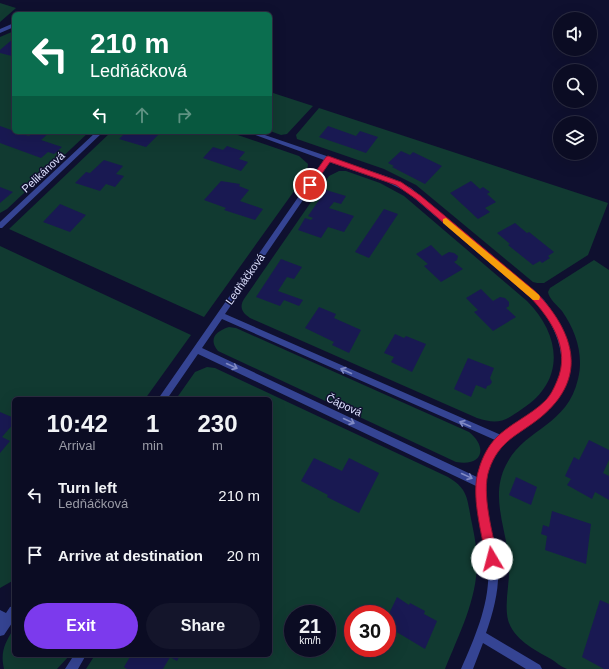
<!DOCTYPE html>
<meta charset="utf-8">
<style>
:root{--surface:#0b0c23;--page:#14152b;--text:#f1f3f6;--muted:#9a9ba6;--line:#2b2c41;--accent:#7c3aed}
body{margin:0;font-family:Arial,sans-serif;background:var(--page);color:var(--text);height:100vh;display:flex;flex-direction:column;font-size:15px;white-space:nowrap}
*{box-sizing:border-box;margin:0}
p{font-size:13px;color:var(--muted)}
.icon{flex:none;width:22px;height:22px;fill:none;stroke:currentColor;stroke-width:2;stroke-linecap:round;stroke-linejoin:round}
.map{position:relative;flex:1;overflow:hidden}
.drawer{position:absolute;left:12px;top:397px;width:260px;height:260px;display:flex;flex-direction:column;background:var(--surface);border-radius:6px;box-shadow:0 4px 16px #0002,0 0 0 1px var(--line)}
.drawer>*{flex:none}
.hud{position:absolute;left:12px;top:12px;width:260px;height:122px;border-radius:6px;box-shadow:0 4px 16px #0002,0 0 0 1px var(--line);background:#0b6e4f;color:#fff;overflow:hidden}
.fabs{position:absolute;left:553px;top:12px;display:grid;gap:8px}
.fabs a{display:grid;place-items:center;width:44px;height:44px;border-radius:50%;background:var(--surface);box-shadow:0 4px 16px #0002,0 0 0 1px var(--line);font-size:20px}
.speed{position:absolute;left:284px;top:605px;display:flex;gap:8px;font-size:20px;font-weight:700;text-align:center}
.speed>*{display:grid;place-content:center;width:52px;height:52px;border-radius:50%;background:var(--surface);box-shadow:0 4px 16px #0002,0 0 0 1px var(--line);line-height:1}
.speed small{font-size:10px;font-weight:400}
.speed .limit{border:6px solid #d22;background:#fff;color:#111}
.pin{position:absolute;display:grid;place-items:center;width:34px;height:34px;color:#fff;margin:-17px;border:2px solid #fff;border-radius:50%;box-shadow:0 1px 4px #0007}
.me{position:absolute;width:44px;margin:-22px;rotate:352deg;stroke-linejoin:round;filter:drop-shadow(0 0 3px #0008)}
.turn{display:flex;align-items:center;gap:14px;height:84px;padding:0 12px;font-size:18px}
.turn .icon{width:52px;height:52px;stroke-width:2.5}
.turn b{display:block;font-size:28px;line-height:34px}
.lanes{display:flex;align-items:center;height:38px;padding:0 12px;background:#0003;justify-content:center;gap:20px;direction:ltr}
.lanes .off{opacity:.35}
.eta{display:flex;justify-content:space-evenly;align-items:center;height:68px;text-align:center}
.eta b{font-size:24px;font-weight:800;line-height:28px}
.cta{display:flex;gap:8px;margin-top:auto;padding:8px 12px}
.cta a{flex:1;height:46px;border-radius:24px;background:var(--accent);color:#fff;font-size:16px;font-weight:800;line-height:46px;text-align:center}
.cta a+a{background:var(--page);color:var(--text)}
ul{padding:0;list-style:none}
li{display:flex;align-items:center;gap:12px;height:60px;padding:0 12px}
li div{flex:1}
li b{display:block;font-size:15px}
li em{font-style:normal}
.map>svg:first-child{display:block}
.green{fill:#113a31;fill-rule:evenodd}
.building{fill:#191952}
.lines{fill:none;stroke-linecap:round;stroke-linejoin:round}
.street{fill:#354493;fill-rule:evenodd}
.oneway{stroke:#818ac4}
.route{fill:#e11d48;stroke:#92132f}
.slow{fill:#f59e0b}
.labels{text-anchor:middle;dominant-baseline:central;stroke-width:3;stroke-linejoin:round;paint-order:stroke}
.street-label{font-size:11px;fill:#dde0ff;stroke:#0f102f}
</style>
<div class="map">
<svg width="609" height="669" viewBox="0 0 609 669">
<rect width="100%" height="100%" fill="#0f102f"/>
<path class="green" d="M0 3 16 8 0 22Z
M14 31V132H89L7 209 0 213V37Z
M270 92 313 106 287 134 281 135 270 131Z
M319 108 608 203 588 255 544 283H537L533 282 416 185 384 169 297 139 296 135Z
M111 132H229L299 156 308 164 307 173 204 317 9 229Z
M339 171H346L380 183 404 196 527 301C561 335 566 381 522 409 505 421 498 425 477 418L250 318C242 313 239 307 244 299L329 176Z
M0 246 191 335 145 399H14V580L0 588Z
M594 260 609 270V669C599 669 575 669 567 669 561 667 556 662 551 659 533 649 509 637 507 614 505 594 512 575 508 553 504 524 491 494 506 465 524 428 567 427 578 379 584 355 576 331 562 311 557 305 549 299 548 292L550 288Z
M229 327 236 328 469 432C488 447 483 467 456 462L218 351C208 339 216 331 229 327Z
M207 367 215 368 448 477C468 489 467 498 471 519 474 533 477 548 477 562 477 600 459 634 445 669H86L95 655H270V399H176L195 372ZM293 614H327V648H293ZM353 614H387V648H353Z
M14 628V655H70L57 669H4C0 652 5 643 14 628Z"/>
<path class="building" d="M14 38V55L12 56 0 53V50Z
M0 126 14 131V132L29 136 33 132H50L41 140 62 147 54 154 48 152 41 158 0 143Z
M328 126 356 136 360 131 378 137 366 153 319 137Z
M126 132H161L146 147 119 139Z
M227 146 245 152 239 159 248 162 241 171 203 158 213 147 223 150Z
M401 151 410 155 413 152 442 166 425 184 392 167 394 166 388 163Z
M104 160 123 166 116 174 124 176 115 187 106 184 100 191 75 183 86 172 90 173Z
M221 181 240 184 239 186 249 190 240 201 263 209 255 220 224 210 226 208 204 200Z
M471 181 480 189 483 187 490 192 487 194 496 202 485 208 490 212 478 219 450 193Z
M0 187 13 192 0 203Z
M326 190 346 196 341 204 334 202 329 208 354 216 344 232 328 227 321 238 298 230 305 218 311 220 313 218 308 216Z
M60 204 86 215 70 232 43 222Z
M384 209 398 214 369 258 355 252Z
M515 223 527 233 529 232 554 252 548 256 550 258 542 263 540 261 533 265 508 245 510 244 497 233Z
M431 245 442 256 449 252 454 253 458 256 457 260 454 262 463 269 441 282 424 266 428 264 416 254Z
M281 259 302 267 294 279 287 277 278 291 303 300 299 306 284 300 280 306 256 297Z
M481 289 493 301 500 297 505 298 509 302V306L506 308 516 317 493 331 474 312 478 310 466 298Z
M319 307 336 314 334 318 361 330 349 353 332 345 334 342 305 328Z
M395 334 404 338 406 336 426 344 412 372 391 362 394 357 384 353Z
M468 358 494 368 490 378 492 382 490 385 487 386 486 389 476 385 471 397 454 389Z
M0 412 14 418V423L2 437 10 441 0 453Z
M589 440 609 450V460L603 473 609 476V500L595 492 592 499 567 485 571 479 565 476 574 457 579 460Z
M314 458 342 471 349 458 379 473 359 513 327 497 328 495 301 481Z
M516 477 537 487 531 505 509 495Z
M552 511 591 524 586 564 545 550 547 536 541 534 543 525 549 527Z
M397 597 409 605 410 603 425 611 424 614 437 621 425 649 395 631 388 644 387 643V618Z
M600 600 609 604V669H604L582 657Z
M131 655H180L177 661 170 657 163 669H127L124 667Z"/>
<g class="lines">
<path class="street" d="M14 23V27L0 33V29Z
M96 132H103L2 228H0V222Z
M247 132H256L391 178 411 188 544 300C574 339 585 382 540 416 517 434 491 447 486 478 482 504 493 531 497 556 501 582 495 608 486 633L540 665 542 669H526L483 643 473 669H461C475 637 491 601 488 565 485 538 475 512 476 486L198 354 167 399H158L324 160ZM329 162 387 182 407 192 538 304C562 336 575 375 540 406 528 416 513 424 501 435L225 314ZM222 319 495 440 484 458 477 477 202 348Z
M14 606V620L4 635 0 636V610L6 613 10 607Z
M74 655H86L78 669H65Z"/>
</g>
<defs><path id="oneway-shaft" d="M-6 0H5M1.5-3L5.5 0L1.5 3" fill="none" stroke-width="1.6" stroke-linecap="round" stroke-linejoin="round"/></defs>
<g class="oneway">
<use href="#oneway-shaft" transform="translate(232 366) rotate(25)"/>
<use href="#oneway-shaft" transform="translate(346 371) rotate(-156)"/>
<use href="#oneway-shaft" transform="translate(349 421) rotate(25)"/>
<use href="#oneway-shaft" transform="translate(465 424) rotate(-156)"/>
<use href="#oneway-shaft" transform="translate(467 476) rotate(25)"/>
</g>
<path class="route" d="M328 156 401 182 421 196 536 292C574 332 589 377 541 417 519 435 499 440 489 470 481 493 493 535 498 559L496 563 492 565 488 563 486 559C482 533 470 494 479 469 482 458 488 446 496 438 508 425 531 415 545 401 551 395 554 388 557 381 571 349 551 319 530 297L416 199 396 185 330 162 313 186H308V183L326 157Z"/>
<path class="slow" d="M446 218 539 295 540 297 539 300H533L443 223V219Z"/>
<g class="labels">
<g class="street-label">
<text transform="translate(43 172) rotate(-43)">Pelikánová</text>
<text transform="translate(245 279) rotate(-55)">Ledňáčková</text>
<text transform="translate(344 405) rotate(25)">Čápová</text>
</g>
</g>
</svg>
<div class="fabs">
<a><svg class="icon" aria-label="sound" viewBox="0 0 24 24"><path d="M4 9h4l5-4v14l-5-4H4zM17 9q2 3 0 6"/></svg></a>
<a><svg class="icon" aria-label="search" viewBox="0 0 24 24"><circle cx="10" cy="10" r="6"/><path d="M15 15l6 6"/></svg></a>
<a><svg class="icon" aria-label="layers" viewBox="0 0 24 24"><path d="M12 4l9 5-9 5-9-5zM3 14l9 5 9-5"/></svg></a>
</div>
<div class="speed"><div>21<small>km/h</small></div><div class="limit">30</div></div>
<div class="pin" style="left:310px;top:185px;background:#d93025"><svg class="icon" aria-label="arrive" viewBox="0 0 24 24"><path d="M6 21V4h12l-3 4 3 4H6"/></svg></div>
<svg class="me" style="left:492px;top:559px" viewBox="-20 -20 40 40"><circle r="19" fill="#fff"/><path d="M0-13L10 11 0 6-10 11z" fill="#e11d48"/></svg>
<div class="hud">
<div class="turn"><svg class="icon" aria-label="left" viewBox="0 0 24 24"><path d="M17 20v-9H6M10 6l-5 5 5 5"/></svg><div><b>210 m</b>Ledňáčková</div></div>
<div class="lanes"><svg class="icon" aria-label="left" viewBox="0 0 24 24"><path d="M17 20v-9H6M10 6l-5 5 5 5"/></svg><svg class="icon off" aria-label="ahead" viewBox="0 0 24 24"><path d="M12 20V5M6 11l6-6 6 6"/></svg><svg class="icon off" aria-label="right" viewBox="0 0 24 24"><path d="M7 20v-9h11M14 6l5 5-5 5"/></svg></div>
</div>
<section class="drawer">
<div class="eta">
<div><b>10:42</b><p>Arrival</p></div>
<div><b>1</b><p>min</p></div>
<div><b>230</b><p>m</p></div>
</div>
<ul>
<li><svg class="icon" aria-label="left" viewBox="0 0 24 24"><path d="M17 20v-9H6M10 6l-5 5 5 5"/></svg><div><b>Turn left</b><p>Ledňáčková</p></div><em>210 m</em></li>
<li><svg class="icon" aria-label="arrive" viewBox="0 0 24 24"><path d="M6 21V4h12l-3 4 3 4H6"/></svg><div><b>Arrive at destination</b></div><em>20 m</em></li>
</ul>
<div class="cta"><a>Exit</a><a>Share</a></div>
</section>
</div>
